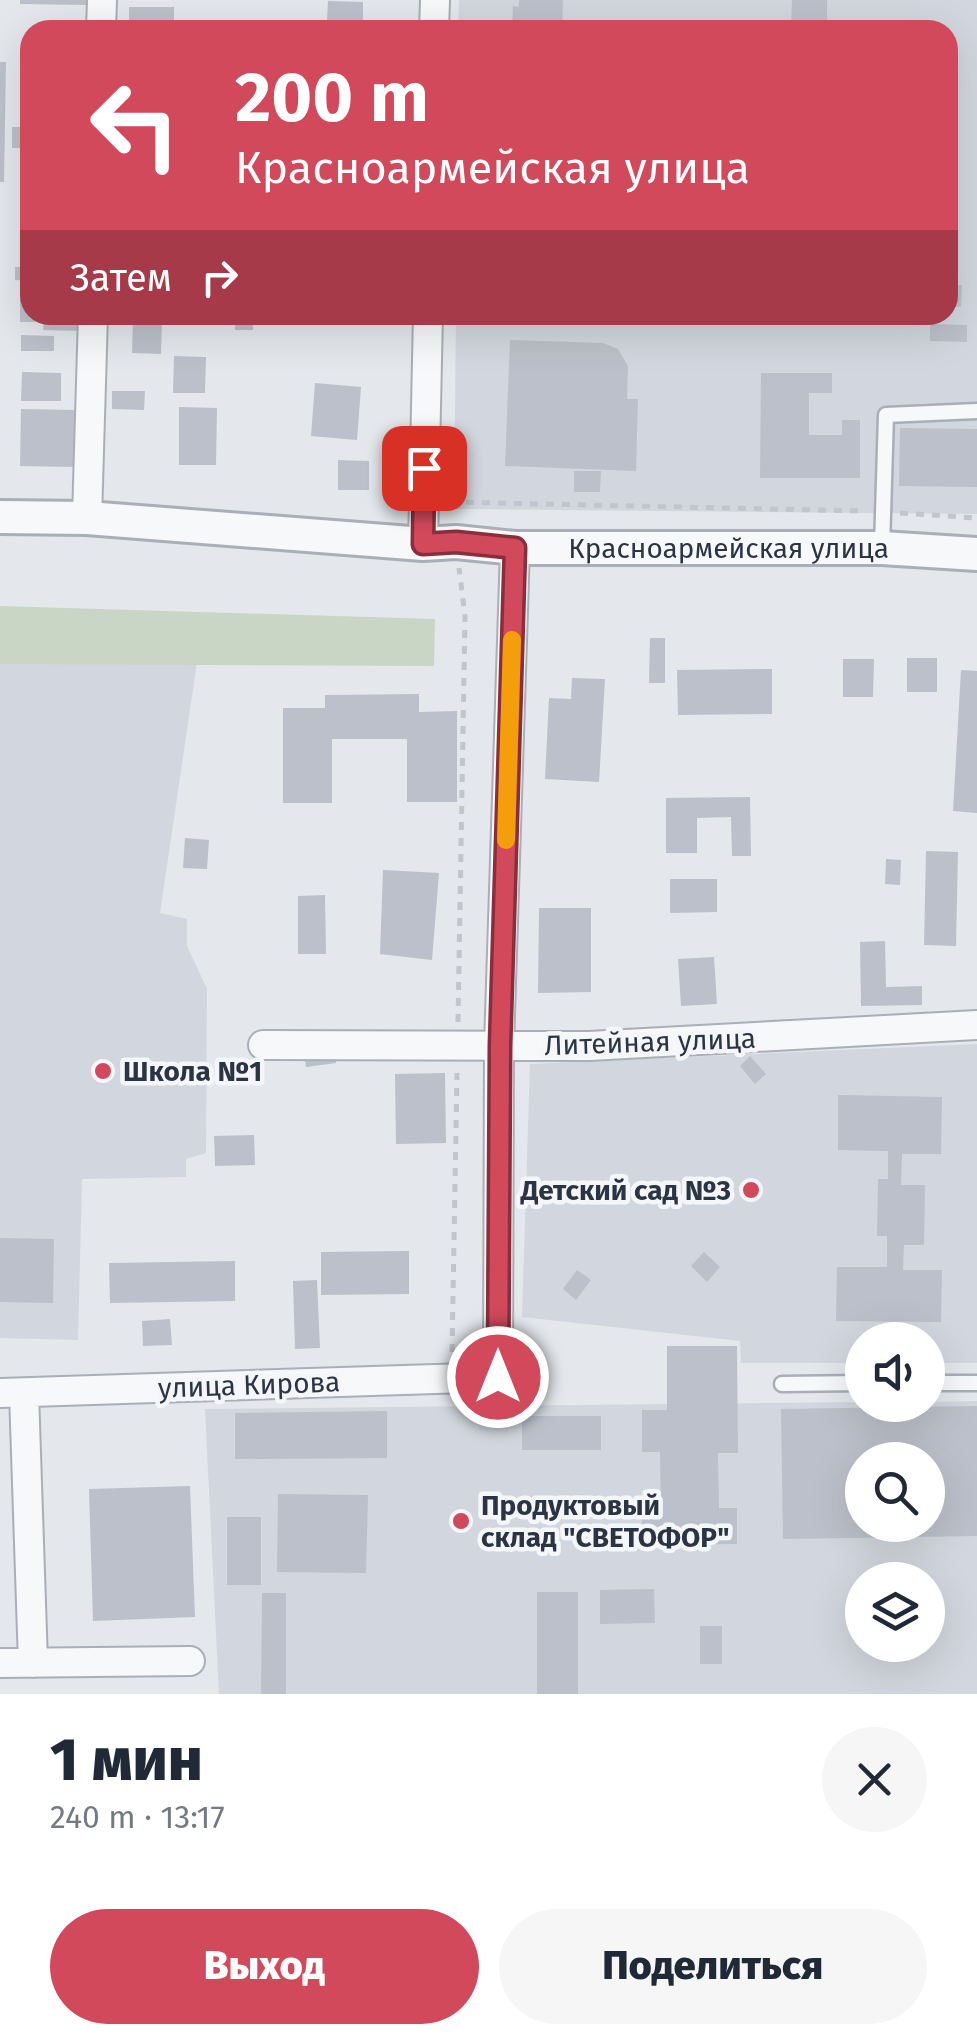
<!DOCTYPE html>
<html lang="ru">
<meta charset="utf-8">
<style>
:root{--surface:#fff;--page:#f6f6f7;--text:#1f2937;--muted:#747a83;--accent:#d1495b}
body{margin:0;font-family:"Fira Sans",sans-serif;background:var(--page);color:var(--text);height:100vh;display:flex;flex-direction:column;font-size:38px;white-space:nowrap}
*{box-sizing:border-box;margin:0}
p{font-size:32px;color:var(--muted)}
.icon{flex:none;width:55px;height:55px;fill:none;stroke:currentColor;stroke-width:2;stroke-linecap:round;stroke-linejoin:round}
.map{position:relative;height:1694px;overflow:hidden}
.sheet{display:flex;flex-direction:column;background:var(--surface);flex:1}
.sheet>*{flex:none}
.hud{position:absolute;left:20px;top:20px;width:938px;height:305px;border-radius:30px;box-shadow:0 10px 40px #0002;background:#d1495b;color:#fff;overflow:hidden}
.fabs{position:absolute;left:845px;top:1322px;display:grid;gap:20px}
.fabs a{display:grid;place-items:center;width:100px;height:100px;border-radius:50%;background:var(--surface);box-shadow:0 10px 40px #0002;font-size:50px}
.pin{position:absolute;display:grid;place-items:center;width:85px;height:85px;color:#fff;margin:-42px;border-radius:20px;box-shadow:0 5px 15px #0006}
.me{position:absolute;width:110px;margin:-55px;rotate:0deg;stroke-linejoin:round;filter:drop-shadow(0 0 8px #0008)}
.turn{display:flex;align-items:center;gap:35px;height:210px;padding:0 50px;font-size:45px}
.turn .icon{width:130px;height:130px;stroke-width:2.5}
.turn b{display:block;font-size:70px;line-height:85px}
.then{display:flex;align-items:center;height:95px;padding:0 50px;background:#0003;gap:20px;font-size:38px}
.round{display:grid;place-items:center;flex:none;width:105px;height:105px;border-radius:52px;background:var(--page)}
.overview{display:flex;align-items:center;justify-content:space-between;height:170px;padding:0 50px}
h1{font-size:60px;font-weight:800;line-height:75px}
.primary-button{display:flex;gap:20px;margin-top:auto;padding:20px 50px}
.primary-button a{flex:1;height:115px;border-radius:60px;background:var(--accent);color:#fff;font-size:40px;font-weight:800;line-height:115px;text-align:center}
.primary-button a+a{background:var(--page);color:var(--text)}
.map>svg:first-child{display:block}
.built{fill:#d2d6de;fill-rule:evenodd}
.green{fill:#c9d6c5}
.building{fill:#bbc0ca;fill-rule:evenodd}
.lines{fill:none;stroke-linecap:round;stroke-linejoin:round}
.service-casing{stroke:#a9aeb7;stroke-width:19}
.minor-casing{stroke:#a9aeb7;stroke-width:32}
.tertiary-casing{stroke:#a9aeb7;stroke-width:38}
.path{stroke:#c2c5cb;stroke-width:5;stroke-dasharray:8 8;stroke-linecap:butt}
.service{stroke:#f7f8fa;stroke-width:14}
.minor{stroke:#f7f8fa;stroke-width:28}
.tertiary{stroke:#f7f8fa;stroke-width:32}
.route-casing{stroke:#882f3b;stroke-width:25}
.route{stroke:#d1495b;stroke-width:18}
.slow{stroke:#f59e0b;stroke-width:18}
.poi-dot{fill:#d1495b;stroke:#f4f6f9;stroke-width:4}
.labels{text-anchor:middle;dominant-baseline:central;stroke-width:9;stroke-linejoin:round;paint-order:stroke}
.street-label{font-size:28px;fill:#2b3445;stroke:#f4f6f9}
.poi-label{font-size:28px;font-weight:bold;fill:#2b3445;stroke:#f4f6f9;text-anchor:start}
</style>
<div class="map">
<svg width="977" height="1694" viewBox="0 0 977 1694">
<rect width="100%" height="100%" fill="#e4e7ec"/>
<path class="built" d="M459 0H977V514L454 509 456 315H948V30H458Z
M0 661 197 662 160 913 187 919V946L207 989 206 1153 186 1159V1177L82 1179 78 1340 0 1338Z
M977 1044V1363H928V1340H862V1363H741L740 1341 522 1317 530 1064Z
M977 1401V1694H219L205 1409 862 1402V1405H928V1402ZM862 1460H928V1525H862ZM862 1580H928V1645H862Z"/>
<path class="green" d="M0 606 435 619 434 666 0 664Z"/>
<path class="building" d="M20 0H89V5L20 4Z
M519 0H563L562 30H512L513 6 519 7Z
M792 0H827V30H791Z
M328 1 363 2V21H327Z
M129 7H174V24H129Z
M948 42H953V73H948Z
M0 62H6L4 182H0Z
M12 127H30V148H12Z
M15 267H30V281L15 280Z
M948 285H962L961 307 948 306Z
M20 298H30V315H85V331L43 330 44 322H20Z
M235 315H253V330H235Z
M133 319H162L161 354 132 353Z
M930 324 967 325V342L930 341Z
M21 335 54 336V351H21Z
M510 340 603 343 618 349 628 366 627 399H638L636 471 505 466Z
M174 356 206 357 205 393H173Z
M22 372 61 373V401H21Z
M761 373H832V393H809V435H842V420H860V478H760Z
M315 383 361 387 357 440 311 436Z
M112 391H145L144 410 112 409Z
M179 407 217 408 216 465H179Z
M21 409 75 410 74 467 20 466Z
M900 428 977 429V487L899 486Z
M338 460 369 461V490H338Z
M574 471H601L600 492H574Z
M650 638H665V683H649Z
M907 658H937V692H907Z
M843 659H874L873 697H843Z
M772 669V714L678 715 677 670Z
M961 670 977 671V813L953 811Z
M572 678 605 679 599 782 545 779 549 698 571 699Z
M419 694V712L457 711V802H407V739H332V803H283V708H325V695Z
M750 797 751 856H732L731 817 697 818V853H666V798Z
M185 838 209 840 207 869 183 868Z
M926 851 958 852 956 946 924 945Z
M886 859 901 860 900 885 885 884Z
M383 870 439 873 432 960 380 954Z
M670 879H717V912L670 913Z
M325 895 326 954H298V896Z
M539 908H591V992L538 993Z
M885 941 886 987 922 986V1005L861 1006 860 942Z
M714 957 717 1004 681 1006 678 959Z
M334 1050 336 1063 306 1067 304 1054Z
M750 1056 766 1074 755 1084 740 1066Z
M445 1073 446 1143 396 1144 395 1074Z
M838 1095 942 1097 941 1154H902L901 1185H925L924 1245H904L903 1270H942L941 1322 836 1321 837 1267H887V1236H877L878 1179H888V1151L838 1150Z
M254 1135 255 1165 215 1166 214 1136Z
M0 1238 54 1239 53 1303 0 1302Z
M409 1251V1294L321 1295V1252Z
M704 1252 720 1267 707 1282 691 1266Z
M235 1261V1301L110 1303 109 1263Z
M577 1270 591 1280 576 1300 563 1289Z
M317 1280 320 1348 295 1349 293 1281Z
M170 1319 172 1345 143 1346 142 1321Z
M667 1346H737L738 1453H718L719 1508H737V1544L642 1545V1519H661L660 1452H642V1410H667Z
M977 1406V1536L783 1539 781 1409ZM862 1460H928V1525H862Z
M387 1411V1458L235 1459V1413Z
M522 1416H601V1450H522Z
M190 1486 195 1617 93 1621 89 1489Z
M278 1494 368 1495 366 1573 277 1572Z
M227 1517H261V1585H227Z
M654 1589 655 1623 600 1624V1590Z
M537 1592H578V1694H537Z
M262 1593H286V1694H261Z
M700 1626H722V1664H700Z"/>
<g class="lines">
<g class="service-casing">
<path id="service" d="M882 547 886 415 977 411
M928 1383H977
M782 1384 862 1383"/>
</g>
<g class="minor-casing">
<path id="minor" d="M101 30 102 0
M434 30 435 0
M87 518 93 315
M423 544 428 315
M263 1045 589 1046 977 1025
M0 1393 498 1377 499 1046 515 548
M24 1393 33 1663
M0 1663 190 1661"/>
</g>
<g class="tertiary-casing">
<g id="tertiary">
<path id="s1" d="M0 517 87 518 423 544 456 542 515 548H882L977 554"/>
</g>
</g>
<path class="path" d="M450 502 864 511
M900 513 977 518
M458 1022 465 616 459 568
M452 1352 457 1073"/>
<use href="#service" class="service"/>
<use href="#minor" class="minor"/>
<use href="#tertiary" class="tertiary"/>
</g>
<g class="lines">
<g class="route-casing">
<path id="route" d="M424 468 423 544 456 542 515 548 500 1046 498 1377"/>
</g>
<use href="#route" class="route"/>
<path class="slow" d="M506 840 512 640"/>
</g>
<g class="poi-dot">
<circle cx="103" cy="1071" r="10"/>
<circle cx="751" cy="1190" r="10"/>
<circle cx="461" cy="1521" r="10"/>
</g>
<g class="labels">
<g class="street-label">
<text stroke="none"><textPath href="#s1" startOffset="730">Красноармейская улица</textPath></text>
<text transform="translate(650 1042) rotate(-2)">Литейная улица</text>
<text transform="translate(249 1385) rotate(-2)">улица Кирова</text>
</g>
<g class="poi-label">
<text x="123" y="1071">Школа №1</text>
<text x="731" y="1190" text-anchor="end">Детский сад №3</text>
<text x="481" y="1505">Продуктовый<tspan x="481" dy="32">склад "СВЕТОФОР"</tspan></text>
</g>
</g>
</svg>
<div class="fabs">
<a><svg class="icon" aria-label="sound" viewBox="0 0 24 24"><path d="M4 9h4l5-4v14l-5-4H4zM17 9q2 3 0 6"/></svg></a>
<a><svg class="icon" aria-label="search" viewBox="0 0 24 24"><circle cx="10" cy="10" r="6"/><path d="M15 15l6 6"/></svg></a>
<a><svg class="icon" aria-label="layers" viewBox="0 0 24 24"><path d="M12 4l9 5-9 5-9-5zM3 14l9 5 9-5"/></svg></a>
</div>
<div class="pin" style="left:424px;top:468px;background:#d93025"><svg class="icon" aria-label="arrive" viewBox="0 0 24 24"><path d="M6 21V4h12l-3 4 3 4H6"/></svg></div>
<svg class="me" style="left:498px;top:1377px" viewBox="-20 -20 40 40"><circle r="17" fill="#d1495b" stroke="#fff" stroke-width="3"/><path d="M0-11L8 9 0 5-8 9z" fill="#fff"/></svg>
<div class="hud">
<div class="turn"><svg class="icon" aria-label="left" viewBox="0 0 24 24"><path d="M17 20v-9H6M10 6l-5 5 5 5"/></svg><div><b>200 m</b>Красноармейская улица</div></div>
<div class="then">Затем<svg class="icon" aria-label="right" viewBox="0 0 24 24"><path d="M7 20v-9h11M14 6l5 5-5 5"/></svg></div>
</div>
</div>
<section class="sheet">
<div class="overview"><div><h1>1 мин</h1><p>240 m · 13:17</p></div><a class="round"><svg class="icon" aria-label="close" viewBox="0 0 24 24"><path d="M6 6l12 12M18 6L6 18"/></svg></a></div>
<div class="primary-button"><a>Выход</a><a>Поделиться</a></div>
</section>
